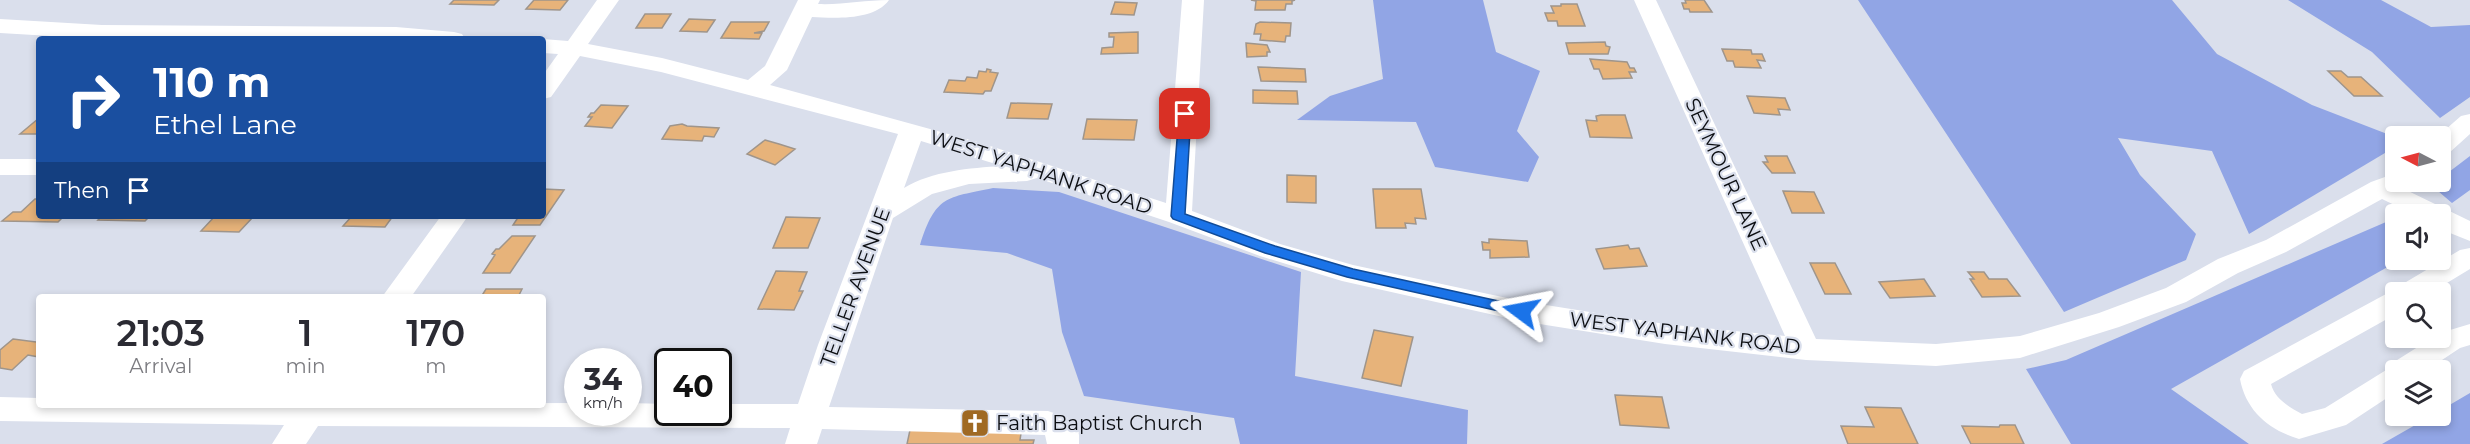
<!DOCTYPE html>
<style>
:root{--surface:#fff;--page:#f2f2f3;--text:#2b2b33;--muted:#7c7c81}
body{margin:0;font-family:Montserrat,sans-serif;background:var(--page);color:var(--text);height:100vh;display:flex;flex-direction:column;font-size:22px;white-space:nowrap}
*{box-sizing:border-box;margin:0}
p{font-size:20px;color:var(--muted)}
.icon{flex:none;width:33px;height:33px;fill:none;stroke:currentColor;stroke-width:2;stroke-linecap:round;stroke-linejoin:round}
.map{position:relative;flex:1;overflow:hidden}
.details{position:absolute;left:36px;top:294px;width:510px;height:114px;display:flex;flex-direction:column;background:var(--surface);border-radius:6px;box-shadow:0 3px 9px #0003}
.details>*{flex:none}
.top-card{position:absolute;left:36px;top:36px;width:510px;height:183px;border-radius:6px;box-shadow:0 3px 9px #0003;background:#1a4fa0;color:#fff;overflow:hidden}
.needle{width:39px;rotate:276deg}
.tools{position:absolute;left:2385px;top:126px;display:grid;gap:12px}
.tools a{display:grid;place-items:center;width:66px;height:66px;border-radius:6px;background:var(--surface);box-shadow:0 3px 9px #0003;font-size:30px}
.speed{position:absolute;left:564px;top:348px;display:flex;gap:12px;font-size:30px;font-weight:700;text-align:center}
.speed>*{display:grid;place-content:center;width:78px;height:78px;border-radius:50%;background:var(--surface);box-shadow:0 3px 9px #0003;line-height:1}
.speed small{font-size:15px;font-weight:400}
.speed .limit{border:3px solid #111;border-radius:9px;background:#fff;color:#111}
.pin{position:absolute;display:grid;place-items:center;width:51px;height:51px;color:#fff;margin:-26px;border-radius:12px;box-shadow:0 3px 9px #0006}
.me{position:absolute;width:66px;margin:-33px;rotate:283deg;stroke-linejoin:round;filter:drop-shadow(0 0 4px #0008)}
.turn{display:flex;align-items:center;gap:21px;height:126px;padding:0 18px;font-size:27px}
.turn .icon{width:78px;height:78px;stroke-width:2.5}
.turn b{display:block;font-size:42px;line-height:51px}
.then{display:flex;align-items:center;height:57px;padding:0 18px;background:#0003;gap:12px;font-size:22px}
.eta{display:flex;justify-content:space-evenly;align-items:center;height:102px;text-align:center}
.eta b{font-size:36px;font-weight:600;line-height:42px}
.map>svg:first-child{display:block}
.forest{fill:#91a5e5}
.building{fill:#e7b37a;stroke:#9f958b;stroke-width:1.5}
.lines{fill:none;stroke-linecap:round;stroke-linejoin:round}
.minor{fill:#fff;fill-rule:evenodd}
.route{fill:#1a73e8;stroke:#114b97;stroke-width:1.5}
.labels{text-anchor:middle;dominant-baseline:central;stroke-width:4.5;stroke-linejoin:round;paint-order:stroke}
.street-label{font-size:20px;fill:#0c0e12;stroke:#dadfec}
.poi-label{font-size:20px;fill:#0c0e12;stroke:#dadfec;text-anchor:start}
</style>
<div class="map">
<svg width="2470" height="444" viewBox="0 0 2470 444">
<rect width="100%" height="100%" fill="#dadfec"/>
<path class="forest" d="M1373 0H1483L1496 52 1540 71 1517 131 1539 157 1528 182 1435 167 1416 122 1297 120 1330 96 1383 79Z
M1858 0H2172L2217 54 2312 105 2395 137V147L2249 234 2212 151 2118 138 2140 175 2196 234 2186 260 2064 312Z
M2288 0H2381L2431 27 2470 25V97L2440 118 2372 52Z
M2470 156V190L2452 203 2431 185 2440 182 2441 178Z
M993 188 1059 192 1301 272 1295 376 1468 410 1467 444H1240L1234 418 1084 396 1062 332 1052 269 1007 253 920 245C936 195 946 198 993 188Z
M2393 219 2395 220 2396 260H2400L2171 389 2249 444H2071L2026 369 2066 360Z
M2470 393V444H2382L2431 416H2440L2441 410Z"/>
<path class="building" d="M454 0H499L494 5 450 4Z
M534 0H568L560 10 526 9Z
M1251 0H1295L1292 1V4H1286L1285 10H1255L1256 1Z
M1685 0H1704L1712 12H1690L1689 9H1684L1682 3H1686Z
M1115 2 1137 3 1134 15 1111 14Z
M1561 4H1577L1585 26H1558L1557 21H1548L1545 13H1554L1551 6H1561Z
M645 14H671L662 28H636Z
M689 19 715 20 707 32 680 31Z
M731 22H769L764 31 754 33H762L759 39 721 38Z
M1260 22 1291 23 1290 36H1286L1285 42 1260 40 1261 34H1254L1256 24Z
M1138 32V53L1101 54 1102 48 1113 47 1114 37H1109V33Z
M1605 42 1606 46 1610 47 1608 54H1569L1566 43Z
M1246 43 1267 45 1270 52H1267V56L1247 57Z
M1722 49 1751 50 1752 54H1762L1765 61 1757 60 1761 68 1735 67 1733 61H1727Z
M1590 59 1627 62 1630 68H1634L1636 72H1629L1632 78 1603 79 1599 69H1594Z
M1258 67 1305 69 1306 82 1261 81Z
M987 69 991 70 990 72 998 73 991 91H985L983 94 944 92 949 80 965 81 967 77 977 78 979 71 986 72Z
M2328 71H2341L2348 77H2361L2382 96H2354Z
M1253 90 1297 91 1298 104 1253 103Z
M1747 96 1785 98 1790 110 1778 109 1780 115 1754 113Z
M1011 103 1052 104 1048 119 1007 118Z
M601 105 628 106 612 128 585 126 592 117H588L591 113H594Z
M1601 115H1625L1632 138 1590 137 1586 120 1597 121 1596 116Z
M39 118V134H20Z
M1087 119 1137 120 1134 140 1083 139Z
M682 124 687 126 719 128 714 137 704 136 702 141 662 139 670 126Z
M765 140 779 144 795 149 775 165 747 154Z
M1765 156H1787L1795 173H1772L1763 162H1768Z
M1287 175 1316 176V203L1287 202Z
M543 189 564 190 540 225H513L519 216H543Z
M1373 189H1421L1426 219 1415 218 1416 224 1405 223 1406 228H1376Z
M1783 191 1814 192 1824 213H1792Z
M35 199H39V216H64L58 222 2 221 13 212H21Z
M102 216H150L145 221 98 220Z
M215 216H254L239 232 201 231Z
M352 216H393L385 227 343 226Z
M786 217 820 218 808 248H773Z
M512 236H535L510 273H483L495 255 492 254 496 249H499Z
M1489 239 1527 241 1529 257 1490 258V250H1483L1482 242 1489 243Z
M1628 245 1630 249 1639 248 1647 266 1604 269 1596 249Z
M1810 263H1835L1851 294H1825Z
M776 271 807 272 799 291H803L794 310 758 309Z
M1968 272H1984L1989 279H2007L2020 296 1982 297 1970 279H1974Z
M1924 279 1935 296 1890 298 1879 282Z
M486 289H522L518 297H481Z
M1374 330 1413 337 1401 386 1362 378Z
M13 339 36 342 39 340V357L28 355 12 370 0 368V350Z
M1615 395 1662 397 1669 428 1620 425Z
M1865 407 1901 408 1918 444H1848L1841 426 1874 427Z
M2000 425H2015L2024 444H1971L1962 426 1999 427Z
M1022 427 1020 440H1034L1033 444H907L910 430Z"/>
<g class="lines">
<path class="minor" d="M597 0H619L588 44 662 58 748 80 765 66 798 0H820L818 4C842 5 865 0 889 0 874 21 834 18 812 17L787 70 770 85 981 143 1166 203 1182 0H1204L1192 211 1280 244 1353 265 1521 301 1665 324 1785 336 1634 0H1656L1816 339 1936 344 2020 336 2099 313 2166 288 2218 259 2266 240 2371 182 2396 173V182H2409L2402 188 2470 221V241L2440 229V214H2413L2382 199 2286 252 2238 273 2186 302 2119 327 2020 358 1936 366 1806 360 1665 344 1521 321 1342 281 1260 256 1169 222 1037 178 1027 181 969 184 932 194 893 218 829 407 1048 411 1074 420 1079 429V444H1047L1045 435 822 429 817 444H785L790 428 318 426 306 444H272L284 425 0 421V397L39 398V405L578 403V412H628V403L668 404V412H718V404H798L818 345 898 134 661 72 580 56 551 97 543 99V75L558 54 543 53V39L568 41ZM921 141 1002 166C970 168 932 171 904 188Z
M0 19 102 25 396 27 454 32 462 34 465 39H102L0 33Z
M2470 114V134L2449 153 2440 155V136H2438L2461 116Z
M0 159H39V175H0Z
M441 216H468L411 297H382Z
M2470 248V269L2432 292H2396V314L2271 384C2275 399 2289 407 2302 414L2325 408 2391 367 2394 362 2432 338H2440V333L2470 324V345L2460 348 2427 370H2396V392L2346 425 2299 439C2269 430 2246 411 2240 379L2244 371 2386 294 2397 291 2401 285 2460 250Z"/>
</g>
<path class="route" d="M1185 110 1191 114 1185 214 1275 246 1353 269 1521 306 1528 311 1521 316 1347 277 1265 253 1173 219 1171 216 1179 114Z"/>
<defs>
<g id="church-square" transform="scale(1.5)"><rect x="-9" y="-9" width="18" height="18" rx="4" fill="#9f6923" stroke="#dadfec"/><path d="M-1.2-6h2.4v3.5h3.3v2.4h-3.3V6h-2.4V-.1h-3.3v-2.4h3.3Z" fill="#fff"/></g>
</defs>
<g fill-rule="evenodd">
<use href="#church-square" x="975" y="423"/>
</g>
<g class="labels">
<g class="street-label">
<text transform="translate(1041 172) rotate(18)">WEST YAPHANK ROAD</text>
<text transform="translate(1726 174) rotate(65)">SEYMOUR LANE</text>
<text transform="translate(855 287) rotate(-70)">TELLER AVENUE</text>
<text transform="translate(1685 333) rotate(7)">WEST YAPHANK ROAD</text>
</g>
<g class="poi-label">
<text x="996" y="423">Faith Baptist Church</text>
</g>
</g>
</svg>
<div class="tools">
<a><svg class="needle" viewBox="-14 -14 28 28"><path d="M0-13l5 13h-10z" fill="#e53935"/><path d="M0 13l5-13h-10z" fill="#7c7c81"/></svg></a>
<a><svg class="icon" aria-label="sound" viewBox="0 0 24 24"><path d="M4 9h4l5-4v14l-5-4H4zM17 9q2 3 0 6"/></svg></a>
<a><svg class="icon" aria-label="search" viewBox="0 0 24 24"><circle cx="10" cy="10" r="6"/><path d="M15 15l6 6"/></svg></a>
<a><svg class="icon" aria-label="layers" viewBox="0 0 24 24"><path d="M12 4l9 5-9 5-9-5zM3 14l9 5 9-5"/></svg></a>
</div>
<div class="speed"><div>34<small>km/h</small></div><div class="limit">40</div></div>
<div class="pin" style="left:1185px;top:114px;background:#d93025"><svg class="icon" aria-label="arrive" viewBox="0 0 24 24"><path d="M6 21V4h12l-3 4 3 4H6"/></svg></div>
<svg class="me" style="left:1521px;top:311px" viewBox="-20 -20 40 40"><path d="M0-17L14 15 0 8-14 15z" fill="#1a73e8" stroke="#fff" stroke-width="4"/></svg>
<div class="top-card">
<div class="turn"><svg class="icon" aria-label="right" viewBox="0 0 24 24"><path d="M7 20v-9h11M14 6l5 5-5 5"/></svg><div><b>110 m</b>Ethel Lane</div></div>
<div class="then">Then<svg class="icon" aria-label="arrive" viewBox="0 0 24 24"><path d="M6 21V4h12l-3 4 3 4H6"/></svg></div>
</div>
<section class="details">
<div class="eta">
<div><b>21:03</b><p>Arrival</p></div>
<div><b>1</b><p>min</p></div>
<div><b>170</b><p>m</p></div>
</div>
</section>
</div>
